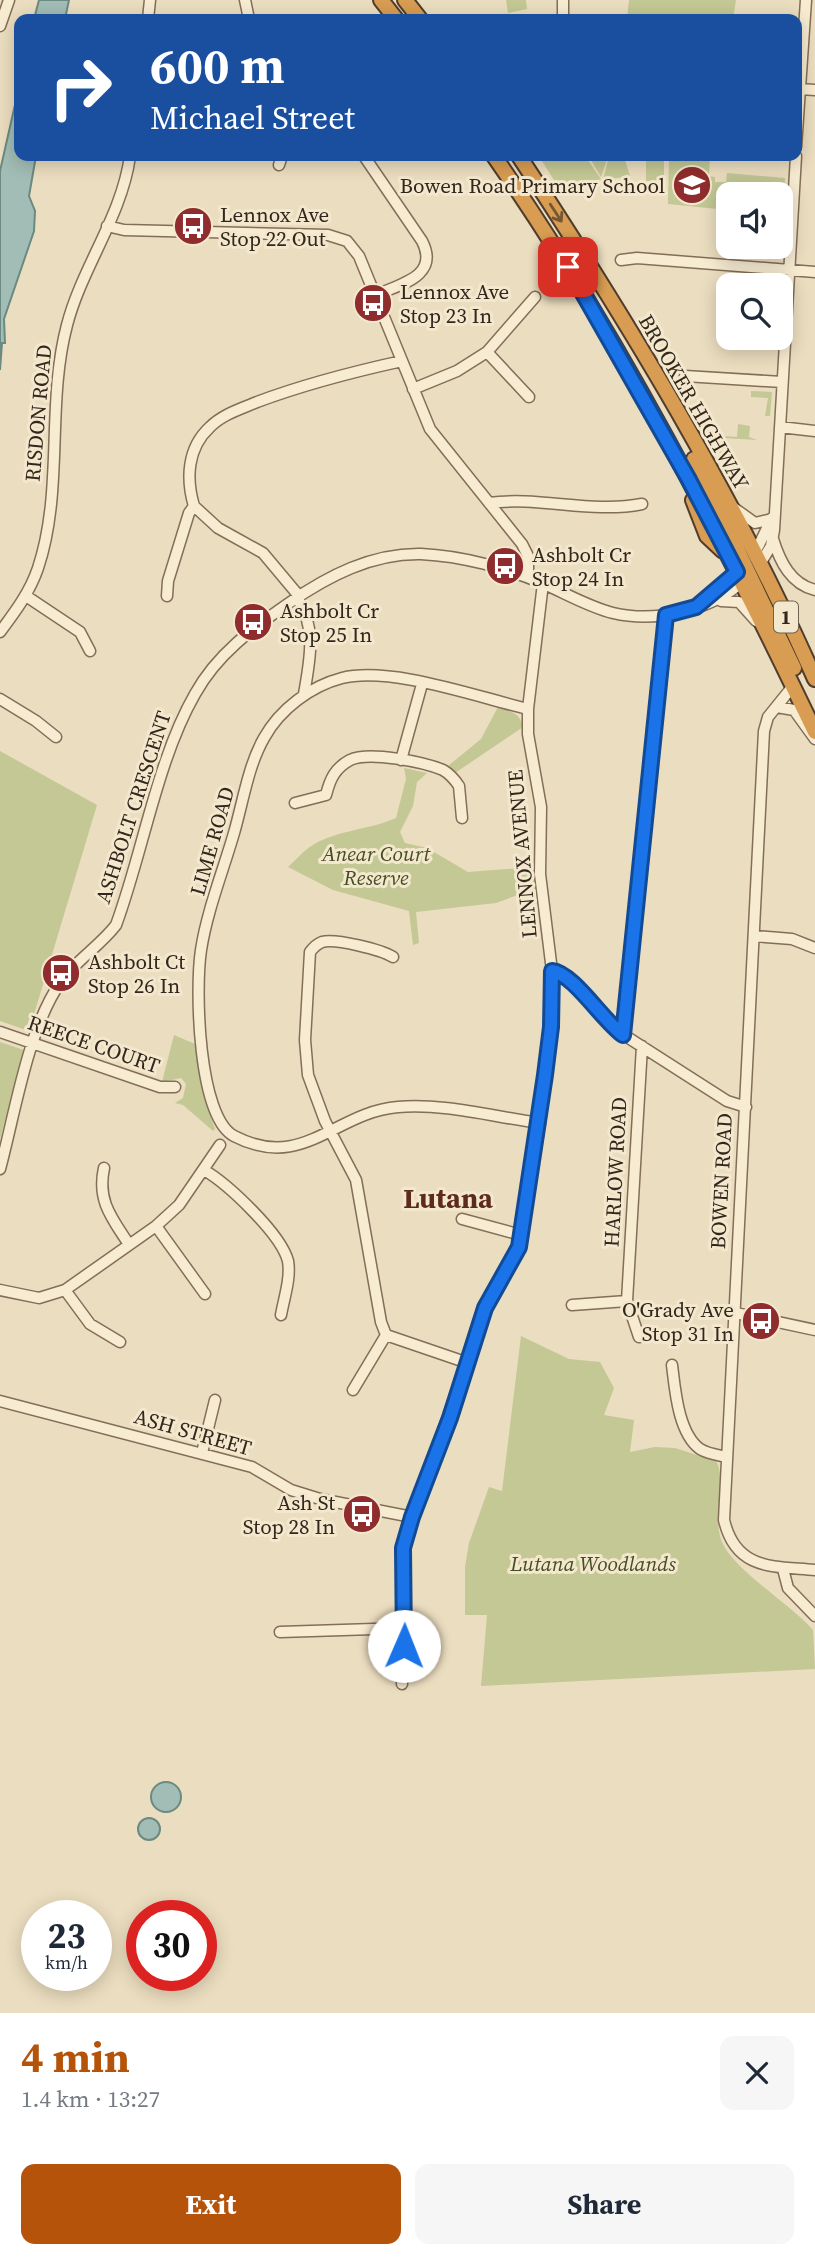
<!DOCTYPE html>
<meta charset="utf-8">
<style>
:root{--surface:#fff;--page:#f6f6f7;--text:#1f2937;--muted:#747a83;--accent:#b45309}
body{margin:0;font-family:"Source Serif 4",serif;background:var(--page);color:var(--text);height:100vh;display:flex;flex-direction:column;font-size:26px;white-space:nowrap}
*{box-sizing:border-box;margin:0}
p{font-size:23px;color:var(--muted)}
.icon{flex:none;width:38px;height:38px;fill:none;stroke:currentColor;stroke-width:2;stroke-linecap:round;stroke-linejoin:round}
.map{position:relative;height:2013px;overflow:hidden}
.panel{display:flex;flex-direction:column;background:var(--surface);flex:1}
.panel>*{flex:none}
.hud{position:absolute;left:14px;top:14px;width:788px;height:147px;border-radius:14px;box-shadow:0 4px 18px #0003;background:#1a4fa0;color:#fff;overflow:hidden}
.tools{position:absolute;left:716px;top:182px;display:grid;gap:14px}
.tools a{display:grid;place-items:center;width:77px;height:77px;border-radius:14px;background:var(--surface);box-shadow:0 4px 18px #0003;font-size:35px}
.speed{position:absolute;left:21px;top:1900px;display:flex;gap:14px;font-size:35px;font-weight:700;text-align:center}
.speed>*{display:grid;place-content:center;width:91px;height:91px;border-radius:50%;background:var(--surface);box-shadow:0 4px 18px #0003;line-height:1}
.speed small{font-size:18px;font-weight:400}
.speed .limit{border:10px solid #d22;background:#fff;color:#111}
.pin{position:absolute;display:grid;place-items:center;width:60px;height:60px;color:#fff;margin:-30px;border-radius:14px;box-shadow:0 4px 10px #0006}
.me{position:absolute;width:77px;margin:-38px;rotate:1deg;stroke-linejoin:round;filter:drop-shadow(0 0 5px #0008)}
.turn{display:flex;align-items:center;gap:24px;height:147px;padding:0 21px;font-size:32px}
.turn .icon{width:91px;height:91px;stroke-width:2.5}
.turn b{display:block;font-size:49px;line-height:60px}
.round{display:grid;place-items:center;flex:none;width:74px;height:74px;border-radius:14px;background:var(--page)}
.summary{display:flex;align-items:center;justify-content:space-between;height:119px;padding:0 21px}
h1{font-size:42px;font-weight:700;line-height:52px;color:var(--accent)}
.cta{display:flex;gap:14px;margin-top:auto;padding:14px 21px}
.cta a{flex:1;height:80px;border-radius:14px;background:var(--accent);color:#fff;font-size:28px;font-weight:700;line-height:80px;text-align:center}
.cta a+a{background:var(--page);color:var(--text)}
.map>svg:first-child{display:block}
.green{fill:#c3c894}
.water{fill:#a2bdb5;stroke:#6a8a82;stroke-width:2}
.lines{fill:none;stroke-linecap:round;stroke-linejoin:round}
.minor-casing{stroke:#836e58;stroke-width:13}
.highway-casing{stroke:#503d2d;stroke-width:18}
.minor{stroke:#f7ebd1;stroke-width:10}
.highway{stroke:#d89c52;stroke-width:14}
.oneway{stroke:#755632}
.route-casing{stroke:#114b97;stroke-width:18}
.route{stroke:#1a73e8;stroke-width:12}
.labels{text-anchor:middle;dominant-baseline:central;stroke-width:6;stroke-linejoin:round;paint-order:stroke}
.shield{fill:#f3e8ce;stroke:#6d6151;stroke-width:2}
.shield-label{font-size:19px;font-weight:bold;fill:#33271c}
.poi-label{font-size:21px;fill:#33271c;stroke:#f3e8ce;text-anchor:start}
.street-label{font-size:21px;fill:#33271c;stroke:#f3e8ce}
.park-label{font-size:21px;font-style:italic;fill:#444e24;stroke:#f3e8ce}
.district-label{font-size:28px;font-weight:bold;fill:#5d2a1e;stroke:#f3e8ce}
</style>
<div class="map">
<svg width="815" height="2013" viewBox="0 0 815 2013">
<rect width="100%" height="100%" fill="#ebddbf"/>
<path class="green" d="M506 0H526L527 9 508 13Z
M629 0H736L733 19H627Z
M544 156H585L601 179 561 191 540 158Z
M608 156 601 177 591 160Z
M609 156 624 157 630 176 603 180Z
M646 156H664V182L646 181Z
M669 156H710L709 176 715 177V182H726L727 173 785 178 783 210H781L780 194H728V210L668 204Z
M751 391 772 392 770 416H765L768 398 751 397Z
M738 424 750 426 749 437 757 440 724 438 726 453H720L709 435 737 437Z
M498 707C511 711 520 713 523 727L455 773 448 766 481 739Z
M0 751 97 805 29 1031 0 1021Z
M404 768 427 773 417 782 413 806 400 832 405 843 427 848 468 872 535 867 537 888 496 903 416 912 419 943 413 945 409 911 333 890 288 867C296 860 304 850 313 845 337 830 369 830 396 818L406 779Z
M174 1035 195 1044 205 1100 215 1129 213 1131 183 1105 175 1103 183 1098 186 1084 181 1078 162 1082Z
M0 1042 24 1050 0 1139Z
M521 1336 569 1359 600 1362 614 1388 604 1415 634 1420 630 1452 655 1447 675 1448 716 1461C727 1478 712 1520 722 1542 734 1570 790 1604 813 1630L815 1669 481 1686 487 1615H465V1567L469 1543 489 1487 502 1491Z"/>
<path class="water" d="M39 0H69L65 19H34Z
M19 87V156H36L29 196 35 211 34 231 4 319 5 343H2L0 370V171Z
M151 1797a15 15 0 1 1 30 0a15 15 0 1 1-30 0Z
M138 1829a11 11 0 1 1 22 0a11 11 0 1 1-22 0Z"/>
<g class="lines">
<g class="minor-casing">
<path id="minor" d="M245 0 249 19
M148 19 150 0
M563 19V0
M0 26 9 0
M800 89 815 90
M796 147 806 0
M364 156 422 241C440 276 401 284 376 295
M279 165 282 156
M107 226 124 230 328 235 347 241 359 256 430 429 522 544 528 556V577
M621 260 637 258 815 272
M487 352 529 397
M685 376 782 382
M413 389 457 371 487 352 535 297
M780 427 815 431
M489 503C540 496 591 514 642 504
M194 506 218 528 263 553 299 596
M734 508 755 523 772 519
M773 539C780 562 791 584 815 590
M754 555 772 518
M760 564 771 546 774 530 796 156
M26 596 80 632 90 651
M167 596 168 581 189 513 194 506C186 479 187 448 210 427 223 414 241 409 257 402 305 384 352 372 402 361
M297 597C317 629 310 659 304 694
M721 601 739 602 756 621
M702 603 737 572
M0 632C15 612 30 592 38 568 64 490 46 404 67 325 82 267 122 216 130 156
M793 686 768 717 764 731 724 1520C736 1571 774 1566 815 1570
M0 699 36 721 56 737
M777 707 794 710 815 739
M528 709C477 697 391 666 342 678 311 686 280 709 264 738 248 766 243 802 234 833 223 871 207 911 201 950 195 989 198 1117 234 1136 303 1172 335 1112 398 1107 444 1103 494 1117 540 1123
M401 760 422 684
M295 803 326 795C330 779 335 768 350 760 369 751 424 762 443 770 450 774 455 780 459 786L462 818
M754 936 792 939 815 948
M393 957C382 950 335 938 322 942 317 944 313 948 310 952L305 1040 308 1075 325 1121 356 1180 381 1322 386 1335 468 1363
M552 971 564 974 613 1028 727 1101 746 1107
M0 1032 160 1087H175
M623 1035 666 615
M104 1168C97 1200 111 1217 128 1243
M0 1169C15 1113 28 1029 60 983 75 961 100 946 116 925 143 852 157 760 195 694 217 654 253 628 289 603 328 576 372 553 421 554 462 556 507 568 544 584 567 594 589 607 613 613 655 623 710 611 742 582
M204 1170C228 1184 281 1234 288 1261 291 1278 284 1298 281 1315
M462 1219 521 1235
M156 1226 205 1294
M0 1290 39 1298 65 1290 156 1226 179 1205 220 1145
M65 1290 90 1324 120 1342
M572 1305 627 1301
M736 1313 815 1330
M639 1337 627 1301 642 1046
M672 1365C675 1389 678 1433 700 1449 708 1454 718 1455 727 1457
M353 1390 386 1335
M0 1401 252 1467 291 1490 320 1499 412 1517
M202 1453 215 1400
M783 1569 788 1588 815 1616
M280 1632 405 1628
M402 1684 403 1548 485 1308 517 1255 540 1123 551 1027 552 971 540 874 541 807 528 734V709L543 583"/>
</g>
<g class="highway-casing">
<path id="highway" d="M381 0 396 19
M405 0 420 19
M494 156C620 337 720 534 815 732
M519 156C629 323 734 496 815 679
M694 459 794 668
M693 500 707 536 723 551"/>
</g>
<use href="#minor" class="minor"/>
<use href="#highway" class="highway"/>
</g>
<defs><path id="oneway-shaft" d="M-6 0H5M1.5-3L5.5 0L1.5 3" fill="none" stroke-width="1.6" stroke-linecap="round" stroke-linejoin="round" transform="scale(1.75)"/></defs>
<use class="oneway" href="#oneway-shaft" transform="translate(556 213) rotate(57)"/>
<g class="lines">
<g class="route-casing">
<path id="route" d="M404 1646 403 1548 412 1517 450 1418 485 1308 519 1247 545 1075 551 1027 552 971C573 973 603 1021 623 1035L666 615 696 607 737 572 688 478 568 267"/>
</g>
<use href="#route" class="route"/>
</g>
<defs>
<g id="school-disc" transform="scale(2.0125)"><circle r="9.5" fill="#8f2c2d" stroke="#f3e8ce"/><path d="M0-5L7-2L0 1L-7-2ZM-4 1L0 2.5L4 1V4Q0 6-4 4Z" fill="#fff"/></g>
<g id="bus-disc" transform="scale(2.0125)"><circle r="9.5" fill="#8f2c2d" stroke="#f3e8ce"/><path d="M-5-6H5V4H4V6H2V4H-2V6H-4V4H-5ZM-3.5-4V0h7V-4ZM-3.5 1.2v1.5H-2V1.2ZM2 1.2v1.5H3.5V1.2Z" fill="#fff"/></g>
</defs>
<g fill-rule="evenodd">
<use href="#school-disc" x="692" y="185"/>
<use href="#bus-disc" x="193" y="226"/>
<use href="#bus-disc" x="373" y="303"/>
<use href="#bus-disc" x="505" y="566"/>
<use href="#bus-disc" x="253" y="622"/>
<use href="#bus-disc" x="61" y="973"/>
<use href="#bus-disc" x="761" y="1321"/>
<use href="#bus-disc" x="362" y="1514"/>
</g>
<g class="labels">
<rect class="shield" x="774" y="601.5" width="24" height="31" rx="5"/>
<g class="shield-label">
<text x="786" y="617">1</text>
</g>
<g class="poi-label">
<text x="665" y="185" text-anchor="end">Bowen Road Primary School</text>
<text x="220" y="214">Lennox Ave<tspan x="220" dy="24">Stop 22 Out</tspan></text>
<text x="400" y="291">Lennox Ave<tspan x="400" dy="24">Stop 23 In</tspan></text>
<text x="532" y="554">Ashbolt Cr<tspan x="532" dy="24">Stop 24 In</tspan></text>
<text x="280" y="610">Ashbolt Cr<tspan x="280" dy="24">Stop 25 In</tspan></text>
<text x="88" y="961">Ashbolt Ct<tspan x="88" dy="24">Stop 26 In</tspan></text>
<text x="734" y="1309" text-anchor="end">O'Grady Ave<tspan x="734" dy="24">Stop 31 In</tspan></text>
<text x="335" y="1502" text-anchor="end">Ash St<tspan x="335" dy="24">Stop 28 In</tspan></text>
</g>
<g class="street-label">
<text transform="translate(694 402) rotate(60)">BROOKER HIGHWAY</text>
<text transform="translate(38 413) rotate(-85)">RISDON ROAD</text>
<text transform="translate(133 807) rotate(-72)">ASHBOLT CRESCENT</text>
<text transform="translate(212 841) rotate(-74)">LIME ROAD</text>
<text transform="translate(522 854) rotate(-95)">LENNOX AVENUE</text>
<text transform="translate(94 1044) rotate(19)">REECE COURT</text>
<text transform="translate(615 1172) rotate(-87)">HARLOW ROAD</text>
<text transform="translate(721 1181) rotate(-87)">BOWEN ROAD</text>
<text transform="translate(193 1432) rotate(16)">ASH STREET</text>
</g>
<g class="park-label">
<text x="376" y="853">Anear Court<tspan x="376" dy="24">Reserve</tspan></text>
<text x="593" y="1563">Lutana Woodlands</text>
</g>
<g class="district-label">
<text x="448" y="1198">Lutana</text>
</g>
</g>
</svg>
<div class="tools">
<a><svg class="icon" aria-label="sound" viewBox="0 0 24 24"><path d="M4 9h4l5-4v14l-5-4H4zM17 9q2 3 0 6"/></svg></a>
<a><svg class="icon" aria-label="search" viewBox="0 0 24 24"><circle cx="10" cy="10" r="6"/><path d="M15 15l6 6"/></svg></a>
</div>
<div class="speed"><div>23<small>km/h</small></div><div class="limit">30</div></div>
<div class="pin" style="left:568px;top:267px;background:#d93025"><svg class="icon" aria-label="arrive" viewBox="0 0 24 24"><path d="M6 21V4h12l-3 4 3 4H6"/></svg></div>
<svg class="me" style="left:404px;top:1646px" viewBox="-20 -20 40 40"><circle r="19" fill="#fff"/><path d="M0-13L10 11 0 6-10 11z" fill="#1a73e8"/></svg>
<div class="hud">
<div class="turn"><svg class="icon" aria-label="right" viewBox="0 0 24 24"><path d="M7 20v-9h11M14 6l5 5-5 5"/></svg><div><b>600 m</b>Michael Street</div></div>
</div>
</div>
<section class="panel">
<div class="summary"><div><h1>4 min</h1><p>1.4 km · 13:27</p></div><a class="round"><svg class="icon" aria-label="close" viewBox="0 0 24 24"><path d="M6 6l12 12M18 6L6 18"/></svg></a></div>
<div class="cta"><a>Exit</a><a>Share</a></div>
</section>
